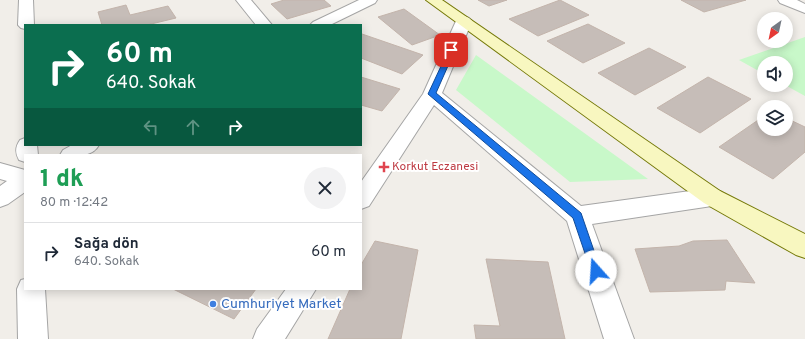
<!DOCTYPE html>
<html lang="tr">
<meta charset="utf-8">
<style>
:root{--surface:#fff;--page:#f2f2f3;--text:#1f2937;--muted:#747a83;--line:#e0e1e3}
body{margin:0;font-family:Overpass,sans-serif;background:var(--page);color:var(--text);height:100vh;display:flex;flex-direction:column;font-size:15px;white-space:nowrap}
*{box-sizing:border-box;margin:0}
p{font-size:13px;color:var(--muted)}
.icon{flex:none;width:22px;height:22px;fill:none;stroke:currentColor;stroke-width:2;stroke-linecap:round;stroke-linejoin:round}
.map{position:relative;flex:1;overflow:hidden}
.details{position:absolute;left:24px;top:154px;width:338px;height:136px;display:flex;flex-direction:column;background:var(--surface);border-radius:0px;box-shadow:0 2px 10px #0003}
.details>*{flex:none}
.top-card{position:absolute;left:24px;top:24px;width:338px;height:122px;border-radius:0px;box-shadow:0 2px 10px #0003;background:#0b6e4f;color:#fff;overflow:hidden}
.needle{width:26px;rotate:213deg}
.buttons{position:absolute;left:757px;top:12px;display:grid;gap:8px}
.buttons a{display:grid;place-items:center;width:36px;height:36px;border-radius:50%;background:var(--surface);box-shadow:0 2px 10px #0003;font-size:20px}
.pin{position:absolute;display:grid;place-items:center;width:34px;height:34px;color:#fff;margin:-17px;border-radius:8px;box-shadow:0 2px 6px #0006}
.me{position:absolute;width:44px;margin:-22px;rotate:341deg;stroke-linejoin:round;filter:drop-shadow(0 0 3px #0008)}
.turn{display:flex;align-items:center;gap:14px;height:84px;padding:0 16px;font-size:18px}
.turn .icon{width:52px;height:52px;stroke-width:2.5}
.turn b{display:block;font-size:28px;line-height:34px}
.lanes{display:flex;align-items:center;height:38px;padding:0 16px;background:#0003;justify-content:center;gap:20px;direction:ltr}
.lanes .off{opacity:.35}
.round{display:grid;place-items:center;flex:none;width:42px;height:42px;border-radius:21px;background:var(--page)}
.head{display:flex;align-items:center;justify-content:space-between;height:68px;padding:0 16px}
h1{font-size:24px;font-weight:800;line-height:30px;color:#1e9e55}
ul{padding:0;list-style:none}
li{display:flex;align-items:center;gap:12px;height:60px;padding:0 16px;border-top:1px solid var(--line)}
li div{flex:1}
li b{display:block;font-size:15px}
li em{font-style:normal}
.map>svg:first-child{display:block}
.park{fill:#c8f8c9}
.building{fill:#c6bdb8;stroke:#c3b4ab}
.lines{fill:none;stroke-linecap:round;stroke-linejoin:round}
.minor-casing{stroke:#a5a5a5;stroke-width:2}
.secondary-casing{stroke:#757908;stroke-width:2}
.minor{fill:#fff;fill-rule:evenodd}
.secondary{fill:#f8f7c0;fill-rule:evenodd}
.route{fill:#1a73e8;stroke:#114b97}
.health-dot{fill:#e0444e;stroke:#fff;stroke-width:1.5}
.shop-dot{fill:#3f7fe0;stroke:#fff;stroke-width:1.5}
.labels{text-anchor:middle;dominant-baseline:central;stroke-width:4;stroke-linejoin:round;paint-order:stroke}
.health-label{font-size:12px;fill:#be3a42;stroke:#fff;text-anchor:start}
.near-shop-label{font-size:14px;fill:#366cbe;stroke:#fff;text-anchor:start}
</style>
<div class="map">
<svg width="805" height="339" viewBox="0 0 805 339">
<rect width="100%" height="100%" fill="#f1eee9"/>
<path class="park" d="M805 37V96L785 85 786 63H764V74L739 60Z
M476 55 648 179 570 182 456 90Z"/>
<path class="building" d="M284 0H324L331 6 287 19 271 4Z
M478 0H507L489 6Z
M560 0 589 15 538 36 509 19Z
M681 0H746L704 12Z
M126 5 130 15 168 6 176 18 147 25H102L98 12Z
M404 9 440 35 412 45 378 17Z
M588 24 625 43 583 63 547 41Z
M361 34H362L423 55 402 74 361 58Z
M649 48 686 67 635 95 598 73Z
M361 77 400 89 382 111 361 105Z
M708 77 751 99 700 133 657 108Z
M764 116V129H786V118L805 127V152L773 179 719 147Z
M727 240 755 283 726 281 725 290 650 292 635 249 679 246 693 241Z
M375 241 418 250 401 339H328L350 289H361V265Z
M486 259 548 262 565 339H476L474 325 500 326Z
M173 289H256L234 319Z"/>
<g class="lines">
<g class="minor-casing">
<path id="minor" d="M19 0H33L34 25H25V29L21 28 18 25Z
M236 0H251L272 25H256Z
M359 0H377L375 3 330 25H310L313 22Z
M778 0H797L805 4V13L780 3Z
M464 16 469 18 472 21 442 93 581 206 712 188 720 191 724 197 720 203 712 206 592 224 634 339H604L567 221 434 105 369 206 361 209V182L423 94 456 21 459 18Z
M25 138V145H37L38 155H25V162L19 160C15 153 15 147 20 140Z
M72 145H99C91 159 74 155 60 155L63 150Z
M0 163 25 170V192L8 204 0 207V186L7 181 0 179Z
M25 279V289H45L48 339H18L17 289 21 280Z
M286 289H316L285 339H253L257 329Z"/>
</g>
<g class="secondary-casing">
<path id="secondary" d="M426 0H442L720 191 805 234V258L796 255 704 203Z"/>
</g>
<use href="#minor" class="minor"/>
<use href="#secondary" class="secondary"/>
</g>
<path class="route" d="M449 49 455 50 436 93 581 213 601 271 600 274 596 276 592 274 573 218 428 94Z"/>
<path class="health-dot" d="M382 161h4v4h4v4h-4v4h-4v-4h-4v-4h4z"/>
<circle class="shop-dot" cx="213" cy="304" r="4"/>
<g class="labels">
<g class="health-label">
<text x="392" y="167">Korkut Eczanesi</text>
</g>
<g class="near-shop-label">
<text x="221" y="304">Cumhuriyet Market</text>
</g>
</g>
</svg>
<div class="buttons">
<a><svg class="needle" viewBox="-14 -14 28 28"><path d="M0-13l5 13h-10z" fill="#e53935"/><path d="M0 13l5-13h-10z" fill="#747a83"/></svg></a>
<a><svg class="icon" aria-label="sound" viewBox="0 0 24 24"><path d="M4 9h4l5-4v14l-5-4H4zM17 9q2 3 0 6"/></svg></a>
<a><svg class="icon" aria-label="layers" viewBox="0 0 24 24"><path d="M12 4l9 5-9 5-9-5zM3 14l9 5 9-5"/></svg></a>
</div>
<div class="pin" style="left:451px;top:50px;background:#d93025"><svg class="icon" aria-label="arrive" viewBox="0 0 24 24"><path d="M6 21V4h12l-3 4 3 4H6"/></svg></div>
<svg class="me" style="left:596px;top:271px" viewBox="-20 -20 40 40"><circle r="19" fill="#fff"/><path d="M0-13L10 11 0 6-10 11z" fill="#1a73e8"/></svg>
<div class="top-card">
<div class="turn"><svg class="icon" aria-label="right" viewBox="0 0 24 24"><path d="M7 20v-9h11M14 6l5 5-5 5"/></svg><div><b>60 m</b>640. Sokak</div></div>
<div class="lanes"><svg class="icon off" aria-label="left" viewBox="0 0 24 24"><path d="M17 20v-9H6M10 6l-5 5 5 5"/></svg><svg class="icon off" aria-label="ahead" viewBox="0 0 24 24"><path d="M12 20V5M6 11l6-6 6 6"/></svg><svg class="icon" aria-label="right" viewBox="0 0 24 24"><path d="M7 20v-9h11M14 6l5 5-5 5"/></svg></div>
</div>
<section class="details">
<div class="head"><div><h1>1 dk</h1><p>80 m · 12:42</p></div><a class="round"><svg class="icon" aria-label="close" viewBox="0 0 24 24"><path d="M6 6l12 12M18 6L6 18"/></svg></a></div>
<ul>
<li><svg class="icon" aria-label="right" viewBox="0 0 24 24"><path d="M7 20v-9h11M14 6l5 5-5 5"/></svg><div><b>Sağa dön</b><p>640. Sokak</p></div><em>60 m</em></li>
</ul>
</section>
</div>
